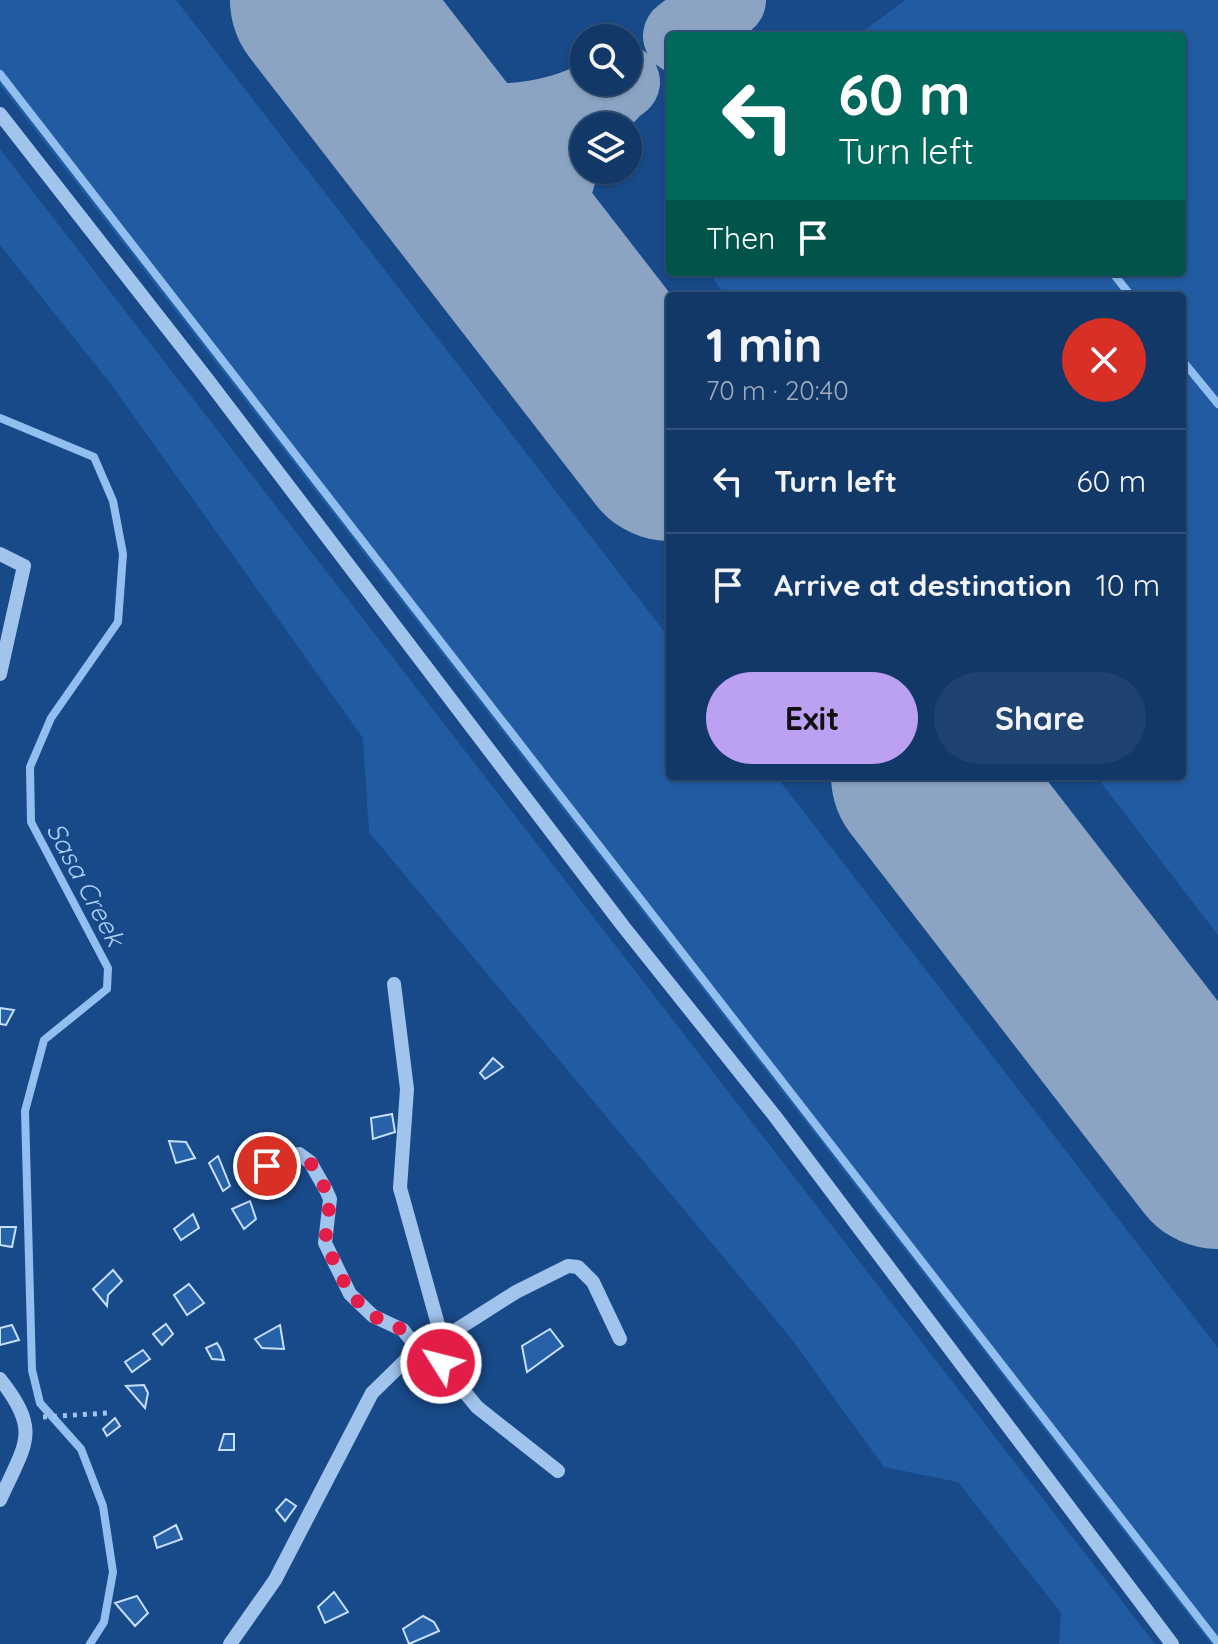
<!DOCTYPE html>
<meta charset="utf-8">
<style>
:root{--surface:#123867;--page:#1f4370;--text:#f1f3f6;--muted:#9cacc0;--line:#31527b;--accent:#bca0f2}
body{margin:0;font-family:Quicksand,sans-serif;background:var(--page);color:var(--text);height:100vh;display:flex;flex-direction:column;font-size:30px;white-space:nowrap}
*{box-sizing:border-box;margin:0}
p{font-size:26px;color:var(--muted)}
.icon{flex:none;width:44px;height:44px;fill:none;stroke:currentColor;stroke-width:2;stroke-linecap:round;stroke-linejoin:round}
.map{position:relative;flex:1;overflow:hidden}
.side{position:absolute;left:666px;top:292px;width:520px;height:488px;display:flex;flex-direction:column;background:var(--surface);border-radius:8px;box-shadow:0 2px 6px #0004,0 0 0 2px var(--line)}
.side>*{flex:none}
.hud{position:absolute;left:666px;top:32px;width:520px;height:244px;border-radius:8px;box-shadow:0 2px 6px #0004,0 0 0 2px var(--line);background:#00695c;color:#fff;overflow:hidden}
.tools{position:absolute;left:570px;top:24px;display:grid;gap:16px}
.tools a{display:grid;place-items:center;width:72px;height:72px;border-radius:50%;background:var(--surface);box-shadow:0 2px 6px #0004,0 0 0 2px var(--line);font-size:40px}
.pin{position:absolute;display:grid;place-items:center;width:68px;height:68px;color:#fff;margin:-34px;border:4px solid #fff;border-radius:50%;box-shadow:0 2px 8px #0007}
.me{position:absolute;width:88px;margin:-44px;rotate:306deg;stroke-linejoin:round;filter:drop-shadow(0 0 6px #0008)}
.turn{display:flex;align-items:center;gap:28px;height:168px;padding:0 40px;font-size:36px}
.turn .icon{width:104px;height:104px;stroke-width:2.5}
.turn b{display:block;font-size:56px;line-height:68px}
.then{display:flex;align-items:center;height:76px;padding:0 40px;background:#0003;gap:16px;font-size:30px}
.round{display:grid;place-items:center;flex:none;width:84px;height:84px;border-radius:42px;background:var(--page)}
.headline{display:flex;align-items:center;justify-content:space-between;height:136px;padding:0 40px}
h1{font-size:48px;font-weight:700;line-height:60px}
.button{display:flex;gap:16px;margin-top:auto;padding:16px 40px}
.button a{flex:1;height:92px;border-radius:48px;background:var(--accent);color:#111;font-size:32px;font-weight:700;line-height:92px;text-align:center}
.button a+a{background:var(--page);color:var(--text)}
ul{padding:0;list-style:none}
li{display:flex;align-items:center;gap:24px;height:104px;padding:0 40px;border-top:2px solid var(--line)}
li div{flex:1}
li b{display:block;font-size:30px}
li em{font-style:normal}
.map>svg:first-child{display:block}
.green{fill:#215ca2}
.lines{fill:none;stroke-linecap:round;stroke-linejoin:round}
.stream{stroke:#93bff0;stroke-width:8}
.taxiway{stroke:#8ca4c4;stroke-width:76}
.runway{stroke:#8ca4c4;stroke-width:188}
.building{fill:#2761a7;stroke:#c6defa;stroke-width:2}
.path{stroke:#a1c4ed;stroke-width:5;stroke-dasharray:4 6;stroke-linecap:butt}
.minor{stroke:#a1c4ed;stroke-width:14}
.route{stroke:#e11d48;stroke-width:14;stroke-dasharray:0 25.2}
.labels{text-anchor:middle;dominant-baseline:central;stroke-width:8;stroke-linejoin:round;paint-order:stroke}
.water-label{font-size:26px;font-style:italic;fill:#accef5;stroke:#184a89}
</style>
<div class="map">
<svg width="1218" height="1644" viewBox="0 0 1218 1644">
<rect width="100%" height="100%" fill="#184a89"/>
<path class="green" d="M0 0H176L670 639V776H776L1218 1348V1644H1211L0 85Z
M906 0H1218V935L1096 776H1182V296H726L708 272H1182V36H856Z
M0 149 1155 1644H1059L1061 1613 958 1482 884 1467 790 1337 369 832 363 738 110 383 0 245Z"/>
<g class="lines">
<path class="stream" d="M0 74 1218 1643
M1112 272 1131 296
M1182 360 1218 404
M0 418 94 457 113 501 123 554 118 622 51 718 30 767 31 822 108 968 107 989 44 1040 25 1111 32 1370 40 1403 81 1449 103 1506 113 1572 104 1622 90 1644"/>
<path class="taxiway" d="M681 36 728 0
M376 67C405 87 434 109 468 117 518 129 582 113 622 82
M574 323C529 238 546 157 613 89"/>
<path class="runway" d="M324 0 670 447
M925 776 1218 1155"/>
</g>
<path class="building" d="M0 1008 14 1010 6 1025 0 1024Z
M493 1058 503 1067 485 1079 480 1073Z
M392 1114 395 1132 373 1139 371 1118Z
M169 1141 186 1142 195 1158 176 1163Z
M218 1156 230 1186 223 1191 209 1163Z
M250 1201 256 1219 244 1229 232 1209Z
M193 1214 199 1228 181 1240 174 1229Z
M0 1227H16L12 1247 0 1245Z
M113 1270 122 1281 108 1295 107 1306 93 1289Z
M189 1284 204 1303 187 1315 174 1295Z
M166 1324 173 1334 162 1345 153 1334Z
M12 1325 19 1340 0 1345V1328Z
M280 1325 284 1349 262 1348 255 1339Z
M550 1329 563 1346 527 1372 522 1346Z
M217 1343 221 1350 224 1360 212 1359 206 1348Z
M143 1350 150 1359 132 1372 125 1362Z
M144 1385 148 1393 145 1408 126 1386Z
M115 1418 120 1426 107 1436 103 1429Z
M224 1434H234V1450H219Z
M286 1499 296 1506 285 1521 276 1510Z
M176 1525 182 1539 157 1548 154 1537Z
M334 1592 348 1612 325 1623 318 1607Z
M137 1596 148 1613 135 1626 115 1603Z
M423 1616 434 1622 439 1631 409 1644 403 1629Z"/>
<g class="lines">
<path class="path" d="M43 1417 107 1413"/>
<path class="minor" d="M0 114 204 375 623 926 774 1115 1172 1644
M0 554 24 566 0 674
M394 984 407 1089 400 1188 442 1339
M267 1166 299 1154 310 1162 326 1190 330 1199 325 1243 350 1294 373 1316 403 1330 418 1349
M426 1345 477 1407 558 1471
M0 1379C42 1432 25 1444 0 1500
M230 1644 275 1580 372 1393 414 1352 442 1339 516 1292 568 1266 578 1267 593 1282 620 1339"/>
</g>
<g class="lines">
<path class="route" d="M267 1166 299 1154 310 1162 326 1190 330 1199 325 1243 350 1294 373 1316 403 1330 418 1349 426 1345 441 1363"/>
</g>
<g class="labels">
<g class="water-label">
<text transform="translate(86 884) rotate(62)">Sasa Creek</text>
</g>
</g>
</svg>
<div class="tools">
<a><svg class="icon" aria-label="search" viewBox="0 0 24 24"><circle cx="10" cy="10" r="6"/><path d="M15 15l6 6"/></svg></a>
<a><svg class="icon" aria-label="layers" viewBox="0 0 24 24"><path d="M12 4l9 5-9 5-9-5zM3 14l9 5 9-5"/></svg></a>
</div>
<div class="pin" style="left:267px;top:1166px;background:#d93025"><svg class="icon" aria-label="arrive" viewBox="0 0 24 24"><path d="M6 21V4h12l-3 4 3 4H6"/></svg></div>
<svg class="me" style="left:441px;top:1363px" viewBox="-20 -20 40 40"><circle r="17" fill="#e11d48" stroke="#fff" stroke-width="3"/><path d="M0-11L8 9 0 5-8 9z" fill="#fff"/></svg>
<div class="hud">
<div class="turn"><svg class="icon" aria-label="left" viewBox="0 0 24 24"><path d="M17 20v-9H6M10 6l-5 5 5 5"/></svg><div><b>60 m</b>Turn left</div></div>
<div class="then">Then<svg class="icon" aria-label="arrive" viewBox="0 0 24 24"><path d="M6 21V4h12l-3 4 3 4H6"/></svg></div>
</div>
<section class="side">
<div class="headline"><div><h1>1 min</h1><p>70 m · 20:40</p></div><a class="round" style="background:#d93025;color:#fff"><svg class="icon" aria-label="close" viewBox="0 0 24 24"><path d="M6 6l12 12M18 6L6 18"/></svg></a></div>
<ul>
<li><svg class="icon" aria-label="left" viewBox="0 0 24 24"><path d="M17 20v-9H6M10 6l-5 5 5 5"/></svg><div><b>Turn left</b></div><em>60 m</em></li>
<li><svg class="icon" aria-label="arrive" viewBox="0 0 24 24"><path d="M6 21V4h12l-3 4 3 4H6"/></svg><div><b>Arrive at destination</b></div><em>10 m</em></li>
</ul>
<div class="button"><a>Exit</a><a>Share</a></div>
</section>
</div>
